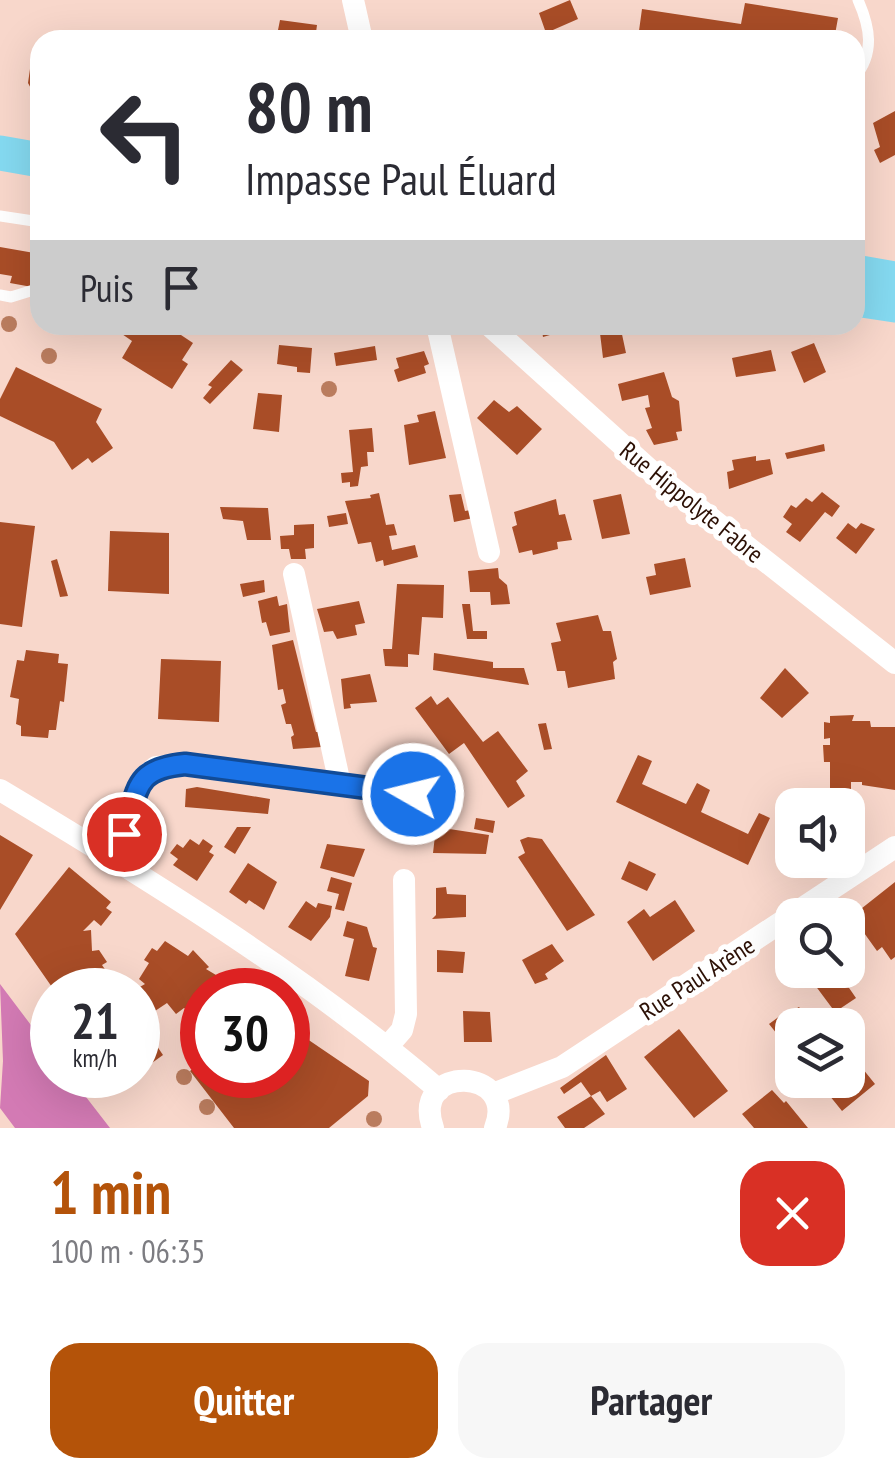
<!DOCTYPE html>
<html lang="fr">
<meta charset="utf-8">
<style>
:root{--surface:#fff;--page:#f7f7f7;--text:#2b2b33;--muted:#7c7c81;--accent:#b45309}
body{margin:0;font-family:"PT Sans Narrow",sans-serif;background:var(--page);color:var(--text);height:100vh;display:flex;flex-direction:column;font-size:38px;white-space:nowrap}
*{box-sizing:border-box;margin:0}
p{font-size:32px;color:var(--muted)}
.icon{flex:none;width:55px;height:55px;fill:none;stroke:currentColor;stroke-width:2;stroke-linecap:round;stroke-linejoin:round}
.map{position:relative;height:1128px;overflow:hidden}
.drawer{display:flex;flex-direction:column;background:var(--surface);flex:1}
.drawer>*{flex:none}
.banner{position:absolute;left:30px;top:30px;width:835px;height:305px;border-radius:30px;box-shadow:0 10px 40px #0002;background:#fff;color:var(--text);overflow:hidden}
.buttons{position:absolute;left:775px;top:788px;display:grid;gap:20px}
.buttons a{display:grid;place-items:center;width:90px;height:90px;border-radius:20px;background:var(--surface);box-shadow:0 10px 40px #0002;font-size:50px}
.speed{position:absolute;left:30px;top:968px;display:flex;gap:20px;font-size:50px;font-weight:700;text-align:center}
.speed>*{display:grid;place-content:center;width:130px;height:130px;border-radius:50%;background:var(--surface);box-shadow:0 10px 40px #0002;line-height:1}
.speed small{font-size:25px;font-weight:400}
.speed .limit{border:15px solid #d22;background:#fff;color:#111}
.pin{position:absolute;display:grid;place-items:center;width:85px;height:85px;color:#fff;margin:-42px;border:5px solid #fff;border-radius:50%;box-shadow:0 2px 10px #0007}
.me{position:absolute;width:110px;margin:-55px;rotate:278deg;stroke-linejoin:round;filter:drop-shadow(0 0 8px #0008)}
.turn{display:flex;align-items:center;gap:35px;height:210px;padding:0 50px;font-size:45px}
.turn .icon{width:130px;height:130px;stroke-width:2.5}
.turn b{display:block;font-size:70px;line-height:85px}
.then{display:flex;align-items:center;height:95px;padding:0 50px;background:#0003;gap:20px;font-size:38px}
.round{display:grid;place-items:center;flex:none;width:105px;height:105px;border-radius:30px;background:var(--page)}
.overview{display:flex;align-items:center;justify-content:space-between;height:170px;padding:0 50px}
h1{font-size:60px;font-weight:700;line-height:75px;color:var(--accent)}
.primary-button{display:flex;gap:20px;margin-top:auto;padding:20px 50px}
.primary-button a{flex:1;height:115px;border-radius:30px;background:var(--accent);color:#fff;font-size:40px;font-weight:700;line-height:115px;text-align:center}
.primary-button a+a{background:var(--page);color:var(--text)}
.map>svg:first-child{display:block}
.water{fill:#d37ab4}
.building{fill:#a94d27}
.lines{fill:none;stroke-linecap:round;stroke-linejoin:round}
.lane{stroke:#fff;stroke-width:11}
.street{stroke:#fff;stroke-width:22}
.primary{stroke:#85daf1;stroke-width:35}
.tree{fill:#ba7c5e}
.route-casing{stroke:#114b97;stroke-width:25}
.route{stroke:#1a73e8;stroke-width:18}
.labels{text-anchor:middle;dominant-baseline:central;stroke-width:10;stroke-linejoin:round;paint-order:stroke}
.street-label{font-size:25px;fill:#2c1005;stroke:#fff}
</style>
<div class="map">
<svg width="895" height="1128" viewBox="0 0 895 1128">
<rect width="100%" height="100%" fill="#f8d7cb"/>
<path class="water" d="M0 984 52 1053V1075H69L110 1128H15L0 1108 3 1061Z"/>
<path class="building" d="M570 0 578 19 546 33 539 13Z
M745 3 838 18 834 40H775L740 34 739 40 638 38 642 9 741 24Z
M280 20 317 25 315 40H276Z
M40 57V105L28 83 30 69Z
M895 111V155L880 163 874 150 880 147 873 123Z
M0 247 40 254V282L32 287 10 283 12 276 0 274Z
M109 325H166L193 343 182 360 188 364 172 389 122 358 132 341Z
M541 325H566L567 330 543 337Z
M599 325H620L626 353 603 358Z
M814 343 826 372 804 383 791 352Z
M279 345 312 348 310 373 297 372V367L277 364Z
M375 346 377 360 336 366 334 353Z
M771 350 776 371 736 377 732 358Z
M424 351 429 364 424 366 426 373 398 382 394 370 399 368 396 358Z
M231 360 243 370 210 404 203 398 212 387 208 385Z
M16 367 102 409 96 422 113 448 92 463 88 458 72 470 54 442 0 416V399Z
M664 372 672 397 679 401 682 431 676 432 678 440 654 445 646 430 652 428 645 408 650 407 648 395 622 401 618 384Z
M258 393 282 395 279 432 253 429Z
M494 400 509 412 517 406 542 429 517 455 477 418Z
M435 411 446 458 409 465 404 425 419 422 417 415Z
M372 428 374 452H367L368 466 361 467 358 486 350 487V482L342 483 341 473 353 472 349 430Z
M824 444 825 451 787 459 785 453Z
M756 456V461L770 459 773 474 729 489 727 472 734 470 732 460Z
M822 492 840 506 832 517 825 512 800 542 786 532 792 524 783 517 791 505 796 508 806 498 812 502Z
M379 493 386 525 394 524 397 535 389 536 392 550 415 545 418 557 384 566 383 560 376 562 371 542 358 544 345 501 371 498 370 495Z
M461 494 465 511 476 509 478 517 454 522 449 495Z
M621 494 630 534 602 539 593 500Z
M556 499 559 515 565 514 572 540 557 542 558 549 533 555 532 550 519 553 512 527 517 525 514 512Z
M220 507 268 508 271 540H247L243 521 223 519Z
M346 513 348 524 329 527 327 516Z
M0 522 35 526 22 627 0 624Z
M848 523 856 529 861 523 875 529 856 554 836 538Z
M314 524V548L305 549 306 559H291L289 549H281L280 536 294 535V525Z
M110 531 169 533V594L108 591Z
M685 558 691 587 650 595 646 577 656 575 654 564Z
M57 559 68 596 60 597 51 561Z
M498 568 499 578 507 585 510 604 491 605 490 592H470L468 571Z
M264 580 265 592 243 597 240 584Z
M397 584 444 585 443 618 422 617 419 655 408 654V667L385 666 383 649H392Z
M277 596 279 606 287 604 290 632 270 636 266 622 262 623 258 601Z
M359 601 365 623 355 625 357 635 337 639 333 631 324 632 317 609Z
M462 604H470L473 631H487V639H467Z
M598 615 603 631H611L617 659 613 662 615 679 568 688 565 671H557L551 643 561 641 556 623Z
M293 640 316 732H320L322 747 293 749 291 737 294 735 291 724H286L281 705 286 703 283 689 278 690 272 645Z
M26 650 59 654 58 663 68 664 64 702 60 701 56 730H49L48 738 21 736V726L16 724 19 699 10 697 17 660 24 661Z
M434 653 493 662V668H524L529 685 433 670Z
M161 659 221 661 219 722 158 719Z
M785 668 809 693 782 718 760 698Z
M370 674 377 702 350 704 351 708 344 709 341 679Z
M431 696 437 705 448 697 483 742 498 731 528 771 516 781 525 796 508 808 464 743 449 754 415 708Z
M854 715 852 721H870L871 727H895V790L862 785V782H851V790H830V762H824L823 745H830V738L824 739V722L830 723V716Z
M546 723 552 749 544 750 538 724Z
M638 755 652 761 642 784 686 804 697 783 710 790 701 812 748 834 759 813 770 818 748 865 616 802Z
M197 787 270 799 268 814 185 807 186 789Z
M476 818 495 821 493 833 474 829Z
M237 827H251L235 854 224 847Z
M436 827 489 835 486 854 433 853Z
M0 835 33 855 0 910Z
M528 837 542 839 595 915 567 931 518 857 525 853 520 840Z
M190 839 199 845 203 839 213 846 209 852 214 855 197 881 173 865 178 859 170 853 177 844 183 848Z
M327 844 365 849 354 877 320 868Z
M629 861 656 874 647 891 621 879Z
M248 863 277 882 264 910 249 900 246 904 229 892Z
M69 867 111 902 106 908 112 912 101 926 94 920 83 931 91 930 92 951 99 950 107 962 102 965 119 990H54L15 934Z
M331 877 352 883 344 911 335 909 339 894 327 891Z
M895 882V957L891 960 882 947 877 951 852 916Z
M446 887 447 894 466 895V917L432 919 436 915V888Z
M675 900 695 931 653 961 627 922 644 909 650 917Z
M306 901 316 908 318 903 332 906 330 917 311 941 288 927Z
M347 921 367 927 373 947 377 948 369 981 345 976 354 939 343 936Z
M165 941 188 956 193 950 209 967 206 969 241 990H202V1028L187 1020 191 1012 184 1008 176 1014 167 1003 140 1021 163 1055 138 1073V988L145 984 139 979 149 963 144 960 152 948 157 951Z
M552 944 564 961 545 974 548 979 535 984 522 960Z
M437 950 465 952 463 973 437 972Z
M838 972 856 998 835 1012 809 977 815 974 822 982Z
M799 1007 813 1025H792V1038L785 1044 769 1024 788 1010 790 1012Z
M463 1011 490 1012 492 1042H464Z
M291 1028 369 1081 368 1096 329 1128H234L190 1071 202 1062V1075H288V1030Z
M679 1029 728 1091 694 1118 644 1057Z
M606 1055 627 1089 607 1102 600 1091 591 1096 581 1082 564 1094 560 1088Z
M854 1058 875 1084 842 1111 821 1085 827 1080H848V1063Z
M772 1090 784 1103 786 1101 808 1128H754L742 1114Z
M591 1096 605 1114 584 1128H565L557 1117Z"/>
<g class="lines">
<path class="lane" d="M855 77C875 53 870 27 858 0
M0 216 40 222
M0 295 11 297 40 288"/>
<path class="street" d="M353 0 362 40
M437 325 489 552
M489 325 651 471 895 663
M294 574 340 784
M0 790C152 881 304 975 439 1090
M112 857 143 778 156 767 185 765 413 794
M388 1046 402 1030 406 1014 404 880
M493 1094 562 1067 895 847
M433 1128C410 1063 519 1067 495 1128"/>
<path class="primary" d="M0 153 40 160
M855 272 895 279
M855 299 895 305"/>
</g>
<g class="tree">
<circle cx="9" cy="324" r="8"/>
<circle cx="49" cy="356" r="8"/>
<circle cx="329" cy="389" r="8"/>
<circle cx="184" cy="1077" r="8"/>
<circle cx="207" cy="1107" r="8"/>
<circle cx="374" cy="1119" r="8"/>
</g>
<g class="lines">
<g class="route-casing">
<path id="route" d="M124 834C139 790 132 769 185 764L413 794"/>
</g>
<use href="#route" class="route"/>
</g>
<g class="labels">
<g class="street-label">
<text transform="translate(692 502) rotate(39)">Rue Hippolyte Fabre</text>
<text transform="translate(697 978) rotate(-33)">Rue Paul Arène</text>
</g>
</g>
</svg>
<div class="buttons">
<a><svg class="icon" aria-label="sound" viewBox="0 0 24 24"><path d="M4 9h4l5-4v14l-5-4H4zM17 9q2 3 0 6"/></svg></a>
<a><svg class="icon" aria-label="search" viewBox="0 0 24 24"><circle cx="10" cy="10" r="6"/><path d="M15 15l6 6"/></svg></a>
<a><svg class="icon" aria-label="layers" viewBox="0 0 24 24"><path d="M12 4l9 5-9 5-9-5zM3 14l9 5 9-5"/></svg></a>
</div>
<div class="speed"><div>21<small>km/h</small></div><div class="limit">30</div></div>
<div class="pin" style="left:124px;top:834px;background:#d93025"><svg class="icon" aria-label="arrive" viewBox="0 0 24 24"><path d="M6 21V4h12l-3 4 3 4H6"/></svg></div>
<svg class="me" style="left:413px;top:794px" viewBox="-20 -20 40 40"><circle r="17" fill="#1a73e8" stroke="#fff" stroke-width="3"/><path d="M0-11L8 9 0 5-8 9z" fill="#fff"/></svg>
<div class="banner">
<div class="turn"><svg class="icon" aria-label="left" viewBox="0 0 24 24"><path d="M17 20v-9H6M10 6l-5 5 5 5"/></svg><div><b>80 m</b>Impasse Paul Éluard</div></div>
<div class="then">Puis<svg class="icon" aria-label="arrive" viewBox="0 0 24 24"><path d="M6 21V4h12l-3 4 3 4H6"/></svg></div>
</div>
</div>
<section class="drawer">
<div class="overview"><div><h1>1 min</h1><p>100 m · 06:35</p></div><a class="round" style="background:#d93025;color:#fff"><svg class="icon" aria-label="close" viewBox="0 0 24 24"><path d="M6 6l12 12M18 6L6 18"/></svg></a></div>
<div class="primary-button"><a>Quitter</a><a>Partager</a></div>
</section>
